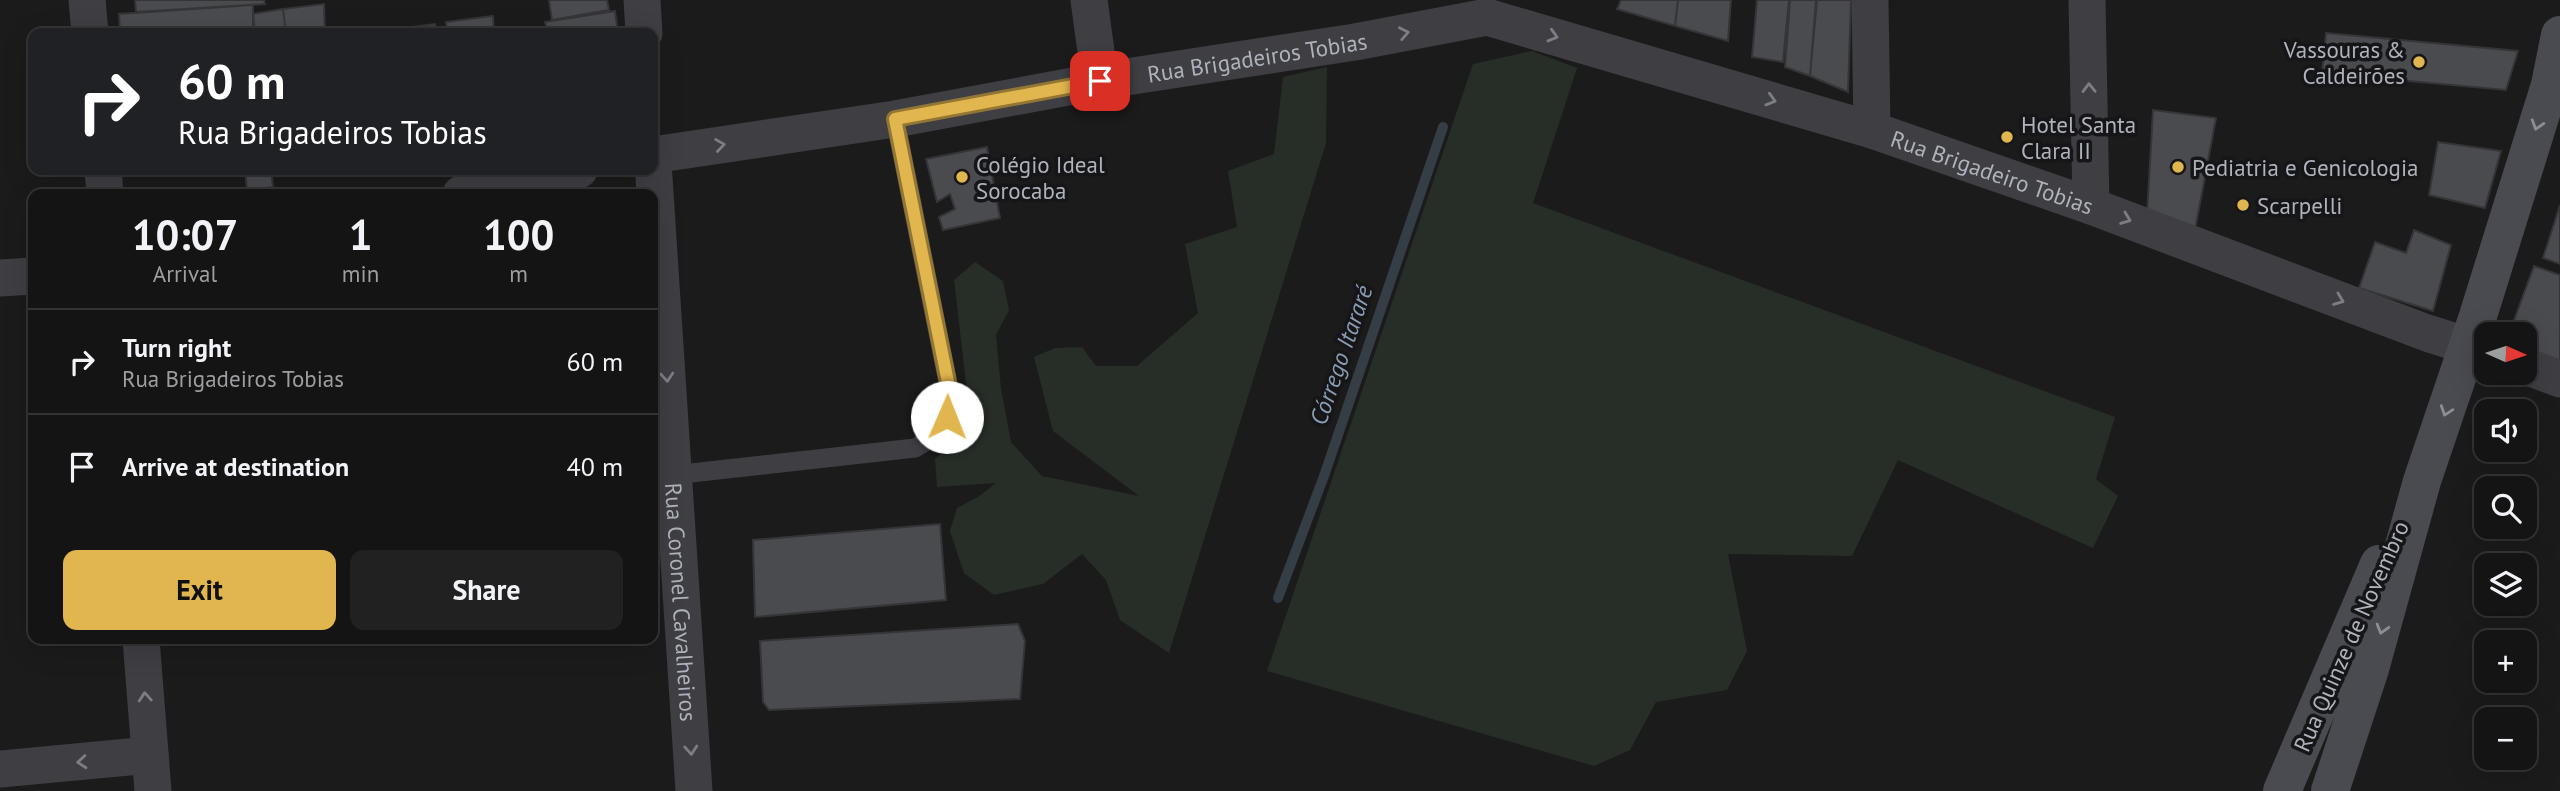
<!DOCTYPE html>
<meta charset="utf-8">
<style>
:root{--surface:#141415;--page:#212122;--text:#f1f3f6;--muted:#9d9ea0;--line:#333334;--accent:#e1b64e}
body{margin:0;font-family:"PT Sans",sans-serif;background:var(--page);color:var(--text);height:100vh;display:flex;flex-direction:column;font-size:26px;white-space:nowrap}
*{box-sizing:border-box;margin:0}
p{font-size:23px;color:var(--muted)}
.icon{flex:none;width:38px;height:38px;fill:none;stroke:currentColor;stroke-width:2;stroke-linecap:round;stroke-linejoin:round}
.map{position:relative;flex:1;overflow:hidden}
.sheet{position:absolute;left:28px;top:189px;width:630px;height:455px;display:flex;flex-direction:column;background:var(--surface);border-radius:14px;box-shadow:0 7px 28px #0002,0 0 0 2px var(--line)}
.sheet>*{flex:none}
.top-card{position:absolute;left:28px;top:28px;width:630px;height:147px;border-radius:14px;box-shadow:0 7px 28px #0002,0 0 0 2px var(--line);background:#202124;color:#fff;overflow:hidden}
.needle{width:46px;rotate:93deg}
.tools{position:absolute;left:2474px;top:322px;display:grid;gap:14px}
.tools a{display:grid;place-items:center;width:63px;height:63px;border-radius:14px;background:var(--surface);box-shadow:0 7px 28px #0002,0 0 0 2px var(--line);font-size:35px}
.pin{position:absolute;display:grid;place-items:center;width:60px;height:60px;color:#fff;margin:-30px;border-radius:14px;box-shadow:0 4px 10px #0006}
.me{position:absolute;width:77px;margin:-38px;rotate:1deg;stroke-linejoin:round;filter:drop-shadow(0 0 5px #0008)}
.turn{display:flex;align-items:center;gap:24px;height:147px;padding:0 35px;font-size:32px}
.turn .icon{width:91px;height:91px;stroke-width:2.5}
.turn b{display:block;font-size:49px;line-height:60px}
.eta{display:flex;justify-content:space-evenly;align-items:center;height:119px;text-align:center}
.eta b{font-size:42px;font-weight:700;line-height:49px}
.button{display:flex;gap:14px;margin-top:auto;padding:14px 35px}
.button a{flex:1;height:80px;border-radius:14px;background:var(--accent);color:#111;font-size:28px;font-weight:700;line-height:80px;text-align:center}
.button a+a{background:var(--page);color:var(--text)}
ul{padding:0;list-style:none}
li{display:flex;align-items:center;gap:21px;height:105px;padding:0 35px;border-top:2px solid var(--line)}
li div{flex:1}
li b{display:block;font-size:26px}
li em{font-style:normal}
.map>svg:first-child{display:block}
.green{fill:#272e28}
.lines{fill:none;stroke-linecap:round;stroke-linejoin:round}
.stream{stroke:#353d45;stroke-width:10}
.building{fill:#4a4b4f;stroke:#353538;stroke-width:2}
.service{stroke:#3e3e43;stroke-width:19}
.minor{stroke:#3e3e43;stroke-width:37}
.secondary{stroke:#4a4b51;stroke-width:38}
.oneway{stroke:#7c7e85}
.oneway2{stroke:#8b8e96}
.route-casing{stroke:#927633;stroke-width:18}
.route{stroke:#e1b64e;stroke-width:12}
.poi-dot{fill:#e1b64e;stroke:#161518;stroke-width:2.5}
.labels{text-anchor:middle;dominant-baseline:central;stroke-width:7;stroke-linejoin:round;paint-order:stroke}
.poi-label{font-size:23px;fill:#aeb2bb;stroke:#161518;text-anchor:start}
.street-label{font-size:23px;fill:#aeb2bb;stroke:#161518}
.water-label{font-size:24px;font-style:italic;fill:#899db2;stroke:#161518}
</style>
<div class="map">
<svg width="2560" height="791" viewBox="0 0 2560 791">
<rect width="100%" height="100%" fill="#1b1b1c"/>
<path class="green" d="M1532 51 1577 68 1533 203 2115 417 2096 479 2118 496 2093 548 1898 460 1852 556 1728 554 1747 651 1727 690 1656 702 1630 750 1594 766 1267 671 1473 64Z
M1327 67 1326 143 1169 653 1120 620 1106 580 1082 554 1043 584 994 595 964 573 950 531 957 508 978 497 996 483 937 487 935 459 959 438 968 400 954 280 975 262 1003 281 1009 310 996 335 1001 389 1011 442 1042 476 1139 496 1053 431 1034 357 1055 348 1082 347 1096 366H1137L1198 313 1185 244 1237 227 1228 171 1274 154 1283 77Z"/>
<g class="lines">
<path class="stream" d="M1278 598 1324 476 1443 127"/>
</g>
<path class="building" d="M135 0H264L265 4 136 12Z
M549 0H607L609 10 552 20Z
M1621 0H1678L1675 26 1617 9Z
M1678 0H1731L1728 41 1675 26Z
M1757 0H1789L1783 62 1752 57Z
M1790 0H1816L1810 76 1785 67Z
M1817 0H1851L1848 92 1810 76Z
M324 4 325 33H286L283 9Z
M253 5V33H120L119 14Z
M283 9 286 33H255L253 14Z
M615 11 618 33H548L545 22Z
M493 16 494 33H447L446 22Z
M435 24 436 33H388L387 30Z
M2326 33 2518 51 2506 90 2322 73Z
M2153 110 2216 118 2195 230 2147 215Z
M2438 142 2501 151 2485 208 2429 195Z
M987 147 1000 218 943 230 939 217 955 209 950 194 937 202 926 159Z
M245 170H271L273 187 247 190Z
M2560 205V264L2543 258Z
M2414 230 2451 245 2433 311 2359 288 2375 242 2406 253Z
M2534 266 2560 275V362L2525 350V334H2509Z
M940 524 946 600 755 617 753 540Z
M1018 624 1025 641 1020 699 769 710 763 702 760 641Z"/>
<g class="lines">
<path class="service" d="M673 475 915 448 942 432 952 403 895 119"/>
<g class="minor">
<path d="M87 0 90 33"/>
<path d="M642 0 644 33"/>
<path d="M1089 0 1100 81"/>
<path d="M1870 0 1872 130"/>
<path d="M2087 0 2091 206"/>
<path id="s1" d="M653 155 895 119 1100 81 1355 42 1487 17 1872 130 2091 206 2427 333 2487 352"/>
<path id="s2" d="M653 162 694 791"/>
<path d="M103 170 105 194"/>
<path d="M461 194 579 170"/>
<path d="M0 278 33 276"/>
<path d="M2525 366 2560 379"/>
<path d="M141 639 153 791"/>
<path d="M0 769 150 755"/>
</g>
<path class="secondary" d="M2282 791 2379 564
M2330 791 2370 669 2422 481 2478 316 2550 85 2560 35"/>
</g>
<defs><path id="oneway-chevron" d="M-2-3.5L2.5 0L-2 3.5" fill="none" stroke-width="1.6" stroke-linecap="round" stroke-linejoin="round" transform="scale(1.75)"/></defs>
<g class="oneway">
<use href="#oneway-chevron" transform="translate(1404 33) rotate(-11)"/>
<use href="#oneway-chevron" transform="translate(1553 36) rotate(16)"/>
<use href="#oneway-chevron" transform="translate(2089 88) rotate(-91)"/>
<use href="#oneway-chevron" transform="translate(1771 100) rotate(16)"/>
<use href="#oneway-chevron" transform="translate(720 145) rotate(-8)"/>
<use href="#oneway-chevron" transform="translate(2126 219) rotate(21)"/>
<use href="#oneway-chevron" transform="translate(2339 300) rotate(21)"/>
<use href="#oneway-chevron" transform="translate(667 377) rotate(86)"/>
<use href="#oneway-chevron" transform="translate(145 697) rotate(-94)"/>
<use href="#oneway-chevron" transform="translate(691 750) rotate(86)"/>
<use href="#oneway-chevron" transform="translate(82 762) rotate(175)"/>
</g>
<g class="oneway2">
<use href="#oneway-chevron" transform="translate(2537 125) rotate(107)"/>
<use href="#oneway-chevron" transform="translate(2446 411) rotate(109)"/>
<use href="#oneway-chevron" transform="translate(2382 629) rotate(106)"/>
</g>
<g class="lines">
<g class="route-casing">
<path id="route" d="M947 417 952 402 895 119 1100 81"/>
</g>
<use href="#route" class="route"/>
</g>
<g class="poi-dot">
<circle cx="2419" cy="62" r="7"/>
<circle cx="2007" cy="137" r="7"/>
<circle cx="2178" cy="167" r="7"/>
<circle cx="962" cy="177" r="7"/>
<circle cx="2243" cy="205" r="7"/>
</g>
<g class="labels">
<g class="poi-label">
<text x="2405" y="49" text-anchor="end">Vassouras &amp;<tspan x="2405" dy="26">Caldeirões</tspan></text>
<text x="2021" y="124">Hotel Santa<tspan x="2021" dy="26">Clara II</tspan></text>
<text x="976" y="164">Colégio Ideal<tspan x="976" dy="26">Sorocaba</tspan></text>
<text x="2192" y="167">Pediatria e Genicologia</text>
<text x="2257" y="205">Scarpelli</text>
</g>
<g class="street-label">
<text stroke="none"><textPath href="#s1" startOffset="612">Rua Brigadeiros Tobias</textPath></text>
<text stroke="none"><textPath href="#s1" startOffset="1374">Rua Brigadeiro Tobias</textPath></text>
<text stroke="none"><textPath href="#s2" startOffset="441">Rua Coronel Cavalheiros</textPath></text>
<text transform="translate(2351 636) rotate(-66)">Rua Quinze de Novembro</text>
</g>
<g class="water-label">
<text transform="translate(1341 355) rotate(-71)">Córrego Itararé</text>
</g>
</g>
</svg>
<div class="tools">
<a><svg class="needle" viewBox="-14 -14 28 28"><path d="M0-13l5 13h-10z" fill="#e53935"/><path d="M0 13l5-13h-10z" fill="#9d9ea0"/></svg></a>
<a><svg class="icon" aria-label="sound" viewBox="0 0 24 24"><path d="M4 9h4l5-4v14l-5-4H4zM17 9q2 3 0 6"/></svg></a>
<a><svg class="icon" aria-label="search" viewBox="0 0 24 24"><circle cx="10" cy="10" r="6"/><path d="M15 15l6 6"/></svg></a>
<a><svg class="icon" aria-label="layers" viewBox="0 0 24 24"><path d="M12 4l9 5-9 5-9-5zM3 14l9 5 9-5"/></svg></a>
<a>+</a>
<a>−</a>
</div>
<div class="pin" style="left:1100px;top:81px;background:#d93025"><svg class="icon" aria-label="arrive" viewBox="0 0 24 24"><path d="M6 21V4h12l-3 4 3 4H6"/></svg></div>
<svg class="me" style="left:947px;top:417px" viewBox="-20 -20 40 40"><circle r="19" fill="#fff"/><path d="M0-13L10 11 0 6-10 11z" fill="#e1b64e"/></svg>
<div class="top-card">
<div class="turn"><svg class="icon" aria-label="right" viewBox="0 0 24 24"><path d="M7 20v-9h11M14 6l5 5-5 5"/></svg><div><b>60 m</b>Rua Brigadeiros Tobias</div></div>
</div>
<section class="sheet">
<div class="eta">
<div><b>10:07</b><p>Arrival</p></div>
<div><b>1</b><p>min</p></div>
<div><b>100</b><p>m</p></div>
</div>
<ul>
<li><svg class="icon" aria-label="right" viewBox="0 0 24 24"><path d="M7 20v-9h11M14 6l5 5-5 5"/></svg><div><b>Turn right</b><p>Rua Brigadeiros Tobias</p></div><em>60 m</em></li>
<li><svg class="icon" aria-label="arrive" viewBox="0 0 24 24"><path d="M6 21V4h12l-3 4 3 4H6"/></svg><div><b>Arrive at destination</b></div><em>40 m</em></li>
</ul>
<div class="button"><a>Exit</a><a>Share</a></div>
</section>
</div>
